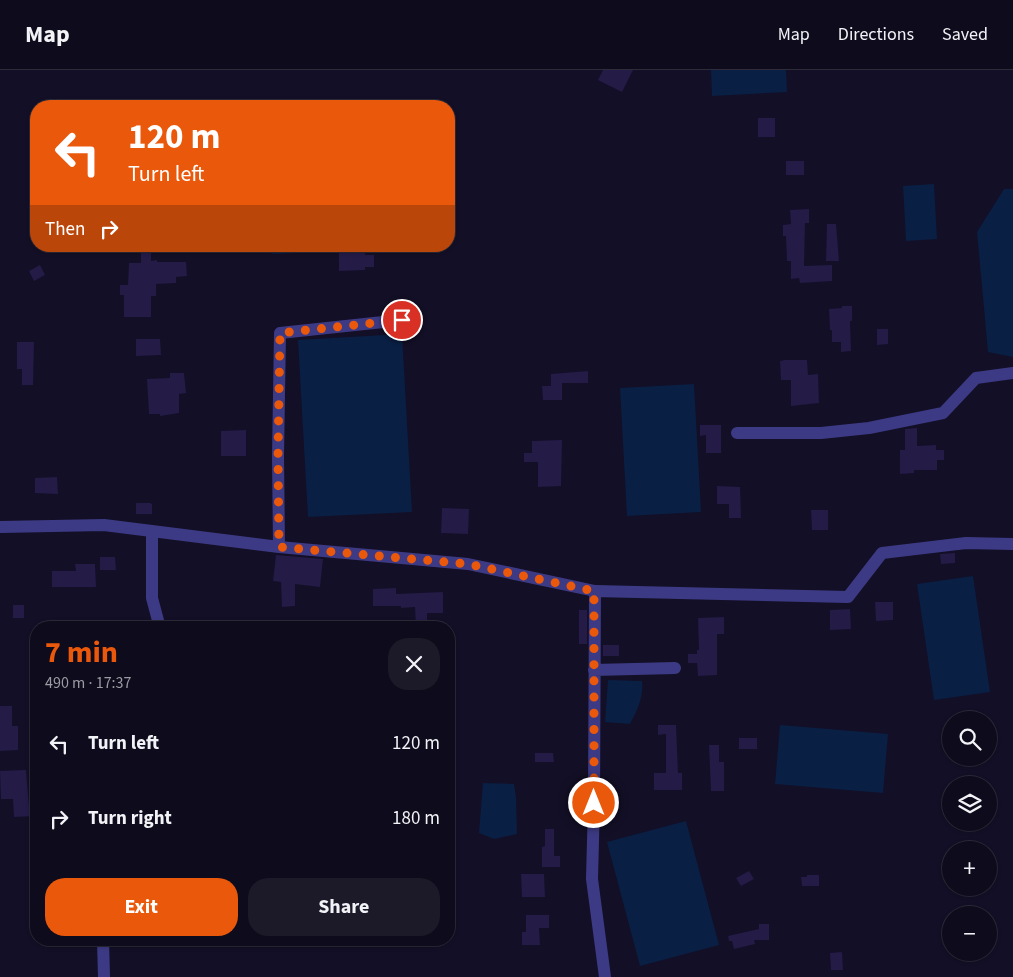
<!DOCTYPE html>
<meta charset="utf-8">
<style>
:root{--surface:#0e0b1c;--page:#1c1929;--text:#f1f3f6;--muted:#9b9ba3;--line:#2e2b3b;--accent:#ea580c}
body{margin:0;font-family:"Source Sans 3",sans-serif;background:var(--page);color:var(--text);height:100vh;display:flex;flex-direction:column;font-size:19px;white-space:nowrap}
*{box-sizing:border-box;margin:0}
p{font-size:16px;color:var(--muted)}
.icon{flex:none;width:28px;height:28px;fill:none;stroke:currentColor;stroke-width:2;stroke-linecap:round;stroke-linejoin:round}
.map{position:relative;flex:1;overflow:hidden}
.panel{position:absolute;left:30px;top:551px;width:425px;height:325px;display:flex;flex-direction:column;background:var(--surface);border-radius:20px;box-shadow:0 1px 4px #0004,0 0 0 1px var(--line)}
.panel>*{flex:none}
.hud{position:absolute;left:30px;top:30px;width:425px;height:152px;border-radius:20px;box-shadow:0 1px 4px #0004,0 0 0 1px var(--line);background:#ea580c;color:#fff;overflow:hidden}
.buttons{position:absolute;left:942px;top:641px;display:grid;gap:10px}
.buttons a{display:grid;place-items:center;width:55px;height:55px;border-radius:50%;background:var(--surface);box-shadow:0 1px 4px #0004,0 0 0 1px var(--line);font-size:25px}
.pin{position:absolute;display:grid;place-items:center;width:42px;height:42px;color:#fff;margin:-21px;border:2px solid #fff;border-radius:50%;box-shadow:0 1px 5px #0007}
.me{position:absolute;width:55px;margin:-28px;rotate:0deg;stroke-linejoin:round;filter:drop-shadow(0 0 4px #0008)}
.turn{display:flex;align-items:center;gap:18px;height:105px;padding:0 15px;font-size:22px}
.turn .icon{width:65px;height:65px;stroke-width:2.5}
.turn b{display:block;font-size:35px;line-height:42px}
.then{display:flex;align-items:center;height:48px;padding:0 15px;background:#0003;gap:10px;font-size:19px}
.round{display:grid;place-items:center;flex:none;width:52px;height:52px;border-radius:20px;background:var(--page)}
.overview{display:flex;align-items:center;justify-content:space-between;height:85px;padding:0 15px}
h1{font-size:30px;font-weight:700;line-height:38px;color:var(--accent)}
.cta{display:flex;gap:10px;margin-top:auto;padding:10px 15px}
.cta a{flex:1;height:58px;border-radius:20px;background:var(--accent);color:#fff;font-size:20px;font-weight:700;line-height:58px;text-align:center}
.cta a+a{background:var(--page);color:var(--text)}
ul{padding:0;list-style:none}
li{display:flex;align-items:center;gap:15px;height:75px;padding:0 15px}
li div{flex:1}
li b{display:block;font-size:19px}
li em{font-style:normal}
header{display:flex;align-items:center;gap:30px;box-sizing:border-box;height:70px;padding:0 25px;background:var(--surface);border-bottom:1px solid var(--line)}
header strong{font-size:24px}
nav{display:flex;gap:28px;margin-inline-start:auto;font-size:18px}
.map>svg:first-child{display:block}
.water{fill:#0a1f44}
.building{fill:#241b47}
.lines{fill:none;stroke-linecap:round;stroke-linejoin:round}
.minor{stroke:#3d3a85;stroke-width:12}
.route{stroke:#ea580c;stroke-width:9;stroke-dasharray:0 16.2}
</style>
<header>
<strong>Map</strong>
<nav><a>Map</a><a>Directions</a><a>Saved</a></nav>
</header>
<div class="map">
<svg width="1013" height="907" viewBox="0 0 1013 907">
<rect width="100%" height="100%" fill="#130f26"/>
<path class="water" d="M711 0H786L787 22 712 26Z
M934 114 937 169 906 171 903 116Z
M1004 119H1013V287L988 282 977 162Z
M271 176H320L321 182 272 184Z
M402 264 412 442 308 447 298 270Z
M694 314 701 442 627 446 620 318Z
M973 506 990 622 934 630 917 514Z
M608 610 642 611C644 627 637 641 630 654L605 652Z
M780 655 888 664 883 723 775 714Z
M483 713 514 714 516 728 517 764 494 769 479 763Z
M686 751 719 875 640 896 607 772Z"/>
<path class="building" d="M603 0H633L622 22 598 10Z
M758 48H775V67H758Z
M786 91H804V105H786Z
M809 139V153H805L804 196 832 195V211L800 213 799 208 791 209V191H787L786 166H783V155L791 154 790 140Z
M827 154H836L839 191H826Z
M141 176H151V191L157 190V192H186L187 206 176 207V213L156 214V226H151V247H124V225H120V215H128L129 193H141Z
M339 176H365V185H374V197H365V200L339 201Z
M40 195 45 205 34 211 29 201Z
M842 236H852V251H850L851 281 841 282V272H832V260H830L829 239 842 238Z
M877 259H888V274L877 275Z
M136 269H160L161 285 136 286Z
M17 272H34L33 315H22V299H17Z
M785 290H807L808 305 818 304 819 333 791 336V310H781L780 291Z
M588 301V313H562V330H543L542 316H551V304Z
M170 303H184L186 323 179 324V343L160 346V344H149L147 309 170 308Z
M700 355H721V383H706V365L700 366Z
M917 358V376L936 375V380H944V390H937V400H914V403L900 404V380H905V359Z
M246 360V386H221V361Z
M562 370 561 416 538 417V392H524V383H532V371Z
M57 407 58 424 35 423V408Z
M717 416 740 417 741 448H729V434H717Z
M136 433H150L152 434V444H136Z
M442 438 469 439 468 464 441 463Z
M811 440H828V460H812Z
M955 483V493L941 494 940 484Z
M276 485 323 489 320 517 295 514V536L282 537 281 512 273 511Z
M100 487H115L116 500H100Z
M75 494H95L96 517H52V501H76Z
M396 518V524L443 522V543H427V558H416L415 537 401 538V536H373V519Z
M875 532H893V550L876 551Z
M13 535H24V548H13Z
M850 539 851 559 830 560V540Z
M579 540H587V574H579Z
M724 547V564H717V605L698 606 697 593H688V584H697V580H699L698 548Z
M603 575H619V586H603Z
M0 636H12V656H18V680L0 681Z
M658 655H676L678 703H682V720H654V703H666V664L658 665Z
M739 668H757V679H739Z
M709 675H719V692H724V721H711Z
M535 683H553L554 692H535Z
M26 700 29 737H36V746L14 747 13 729H1L0 701Z
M545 759H554V786H560V797H542V777L545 776Z
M749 801 754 809 741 816 736 808Z
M521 804H544L545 827H522Z
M807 805H819V816H802L801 807H807Z
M526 845H549V858H539L540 875H522V862H526Z
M759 854H769V870H754L755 874 734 879 732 871H729L728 866 759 859Z
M842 882 843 900H831L830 883Z"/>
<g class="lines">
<path class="minor" d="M737 363H821L869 358 943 343 976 308 1013 303
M0 457 104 455 279 477 468 494 595 521 594 733 592 809 605 907
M152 461V528L160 558
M279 477 278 386 280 263 402 250
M595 521 848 527 882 483 966 473 1013 474
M594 600 675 598
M103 870 104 907"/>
</g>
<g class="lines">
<path class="route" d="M402 250 280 263 278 386 279 477 468 494 594 521V733"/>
</g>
</svg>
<div class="buttons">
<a><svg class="icon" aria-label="search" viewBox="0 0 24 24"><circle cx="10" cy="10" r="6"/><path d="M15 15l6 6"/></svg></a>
<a><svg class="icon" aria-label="layers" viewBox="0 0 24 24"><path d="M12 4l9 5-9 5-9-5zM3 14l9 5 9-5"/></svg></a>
<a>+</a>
<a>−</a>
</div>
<div class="pin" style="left:402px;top:250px;background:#d93025"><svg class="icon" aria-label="arrive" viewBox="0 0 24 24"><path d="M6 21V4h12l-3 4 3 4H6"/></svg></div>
<svg class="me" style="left:594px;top:733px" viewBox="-20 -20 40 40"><circle r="17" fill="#ea580c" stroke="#fff" stroke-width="3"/><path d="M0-11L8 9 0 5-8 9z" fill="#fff"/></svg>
<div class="hud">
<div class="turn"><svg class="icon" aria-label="left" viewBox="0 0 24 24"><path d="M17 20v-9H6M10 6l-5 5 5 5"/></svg><div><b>120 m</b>Turn left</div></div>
<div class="then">Then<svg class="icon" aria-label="right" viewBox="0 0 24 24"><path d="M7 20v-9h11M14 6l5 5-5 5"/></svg></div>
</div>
<section class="panel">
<div class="overview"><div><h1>7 min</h1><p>490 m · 17:37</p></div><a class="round"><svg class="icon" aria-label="close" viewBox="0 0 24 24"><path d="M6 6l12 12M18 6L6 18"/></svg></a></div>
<ul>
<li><svg class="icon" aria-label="left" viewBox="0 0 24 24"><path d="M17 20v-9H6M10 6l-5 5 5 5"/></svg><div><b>Turn left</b></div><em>120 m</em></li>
<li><svg class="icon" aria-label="right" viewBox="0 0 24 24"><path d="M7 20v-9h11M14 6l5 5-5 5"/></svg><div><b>Turn right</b></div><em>180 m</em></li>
</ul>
<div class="cta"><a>Exit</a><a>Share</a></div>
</section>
</div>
